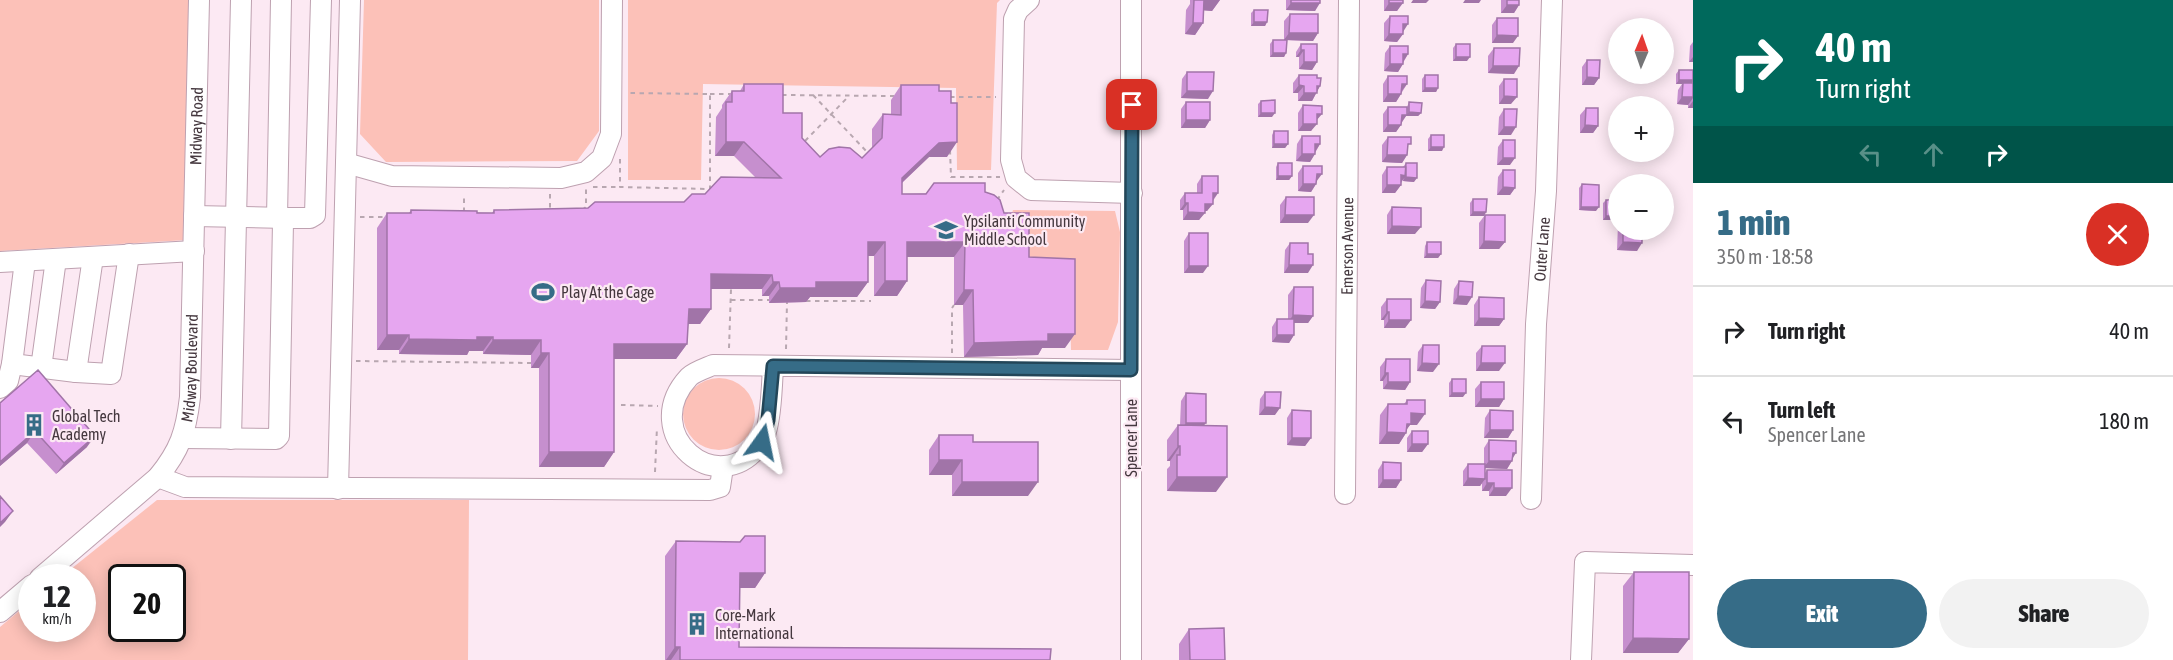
<!DOCTYPE html>
<meta charset="utf-8">
<style>
:root{--surface:#fff;--page:#f2f2f2;--text:#202124;--muted:#757577;--line:#e0e0e0;--accent:#366c87}
body{margin:0;font-family:"Asap Condensed",sans-serif;background:var(--page);color:var(--text);height:100vh;display:flex;flex-direction:column;font-size:22px;white-space:nowrap}
*{box-sizing:border-box;margin:0}
p{font-size:20px;color:var(--muted)}
.icon{flex:none;width:33px;height:33px;fill:none;stroke:currentColor;stroke-width:2;stroke-linecap:round;stroke-linejoin:round}
.map{position:relative;flex:1;overflow:hidden}
.drawer{display:flex;flex-direction:column;background:var(--surface);width:480px}
.drawer>*{flex:none}
.hud{background:#00695c;color:#fff;overflow:hidden}
.needle{width:39px;rotate:2deg}
.fabs{position:absolute;left:1608px;top:18px;display:grid;gap:12px}
.fabs a{display:grid;place-items:center;width:66px;height:66px;border-radius:50%;background:var(--surface);box-shadow:0 3px 15px #0003;font-size:30px}
.speed{position:absolute;left:18px;top:564px;display:flex;gap:12px;font-size:30px;font-weight:700;text-align:center}
.speed>*{display:grid;place-content:center;width:78px;height:78px;border-radius:50%;background:var(--surface);box-shadow:0 3px 15px #0003;line-height:1}
.speed small{font-size:15px;font-weight:400}
.speed .limit{border:3px solid #111;border-radius:9px;background:#fff;color:#111}
.pin{position:absolute;display:grid;place-items:center;width:51px;height:51px;color:#fff;margin:-26px;border-radius:12px;box-shadow:0 3px 9px #0006}
.me{position:absolute;width:66px;margin:-33px;rotate:12deg;stroke-linejoin:round;filter:drop-shadow(0 0 4px #0008)}
.turn{display:flex;align-items:center;gap:21px;height:126px;padding:0 24px;font-size:27px}
.turn .icon{width:78px;height:78px;stroke-width:2.5}
.turn b{display:block;font-size:42px;line-height:51px}
.lanes{display:flex;align-items:center;height:57px;padding:0 24px;background:#0003;justify-content:center;gap:30px;direction:ltr}
.lanes .off{opacity:.35}
.round{display:grid;place-items:center;flex:none;width:63px;height:63px;border-radius:32px;background:var(--page)}
.headline{display:flex;align-items:center;justify-content:space-between;height:102px;padding:0 24px}
h1{font-size:36px;font-weight:800;line-height:45px;color:var(--accent)}
.cta{display:flex;gap:12px;margin-top:auto;padding:12px 24px}
.cta a{flex:1;height:69px;border-radius:36px;background:var(--accent);color:#fff;font-size:24px;font-weight:800;line-height:69px;text-align:center}
.cta a+a{background:var(--page);color:var(--text)}
ul{padding:0;list-style:none}
li{display:flex;align-items:center;gap:18px;height:90px;padding:0 24px;border-top:2px solid var(--line)}
li div{flex:1}
li b{display:block;font-size:22px}
li em{font-style:normal}
main{display:flex;flex:1;min-height:0}
.map>svg:first-child{display:block}
.green{fill:#fcc1b8;fill-rule:evenodd}
.lines{fill:none;stroke-linecap:round;stroke-linejoin:round}
.minor-casing{stroke:#bea1b0;stroke-width:22}
.path{stroke:#b8a7b0;stroke-width:2;stroke-dasharray:4.5 4.5;stroke-linecap:butt}
.minor{stroke:#fff;stroke-width:20}
.wall{fill:#c68fce}
.shaded-wall{fill:#a174a8}
.building{fill:#e6a6f0;stroke:#a174a8;stroke-width:1.5}
.route-casing{stroke:#234658;stroke-width:15}
.route{stroke:#366c87;stroke-width:10}
.labels{text-anchor:middle;dominant-baseline:central;stroke-width:4.5;stroke-linejoin:round;paint-order:stroke}
.street-label{font-size:16px;fill:#45383f;stroke:#fce9f3}
.poi-label{font-size:16px;fill:#45383f;stroke:#fce9f3;text-anchor:start}
</style>
<main>
<div class="map">
<svg width="1693" height="660" viewBox="0 0 1693 660">
<rect width="100%" height="100%" fill="#fce9f3"/>
<path class="green" d="M0 0H193L187 240 0 251Z
M364 0H599V131L577 161 386 162 360 134Z
M628 0H1000L997 3 991 170H957L956 88 703 84 701 180H628Z
M1013 210 1115 211 1120 232 1118 322 1108 350H1071L1069 262 1025 261 1009 223Z
M683 414a36 36 0 1 1 72 0a36 36 0 1 1-72 0Z
M157 500H469L468 660H0V627L31 601 32 628H82V578L61 577ZM122 578H172V628H122Z"/>
<g class="lines">
<g class="minor-casing">
<g id="minor">
<path d="M1029 0 1018 10 1014 19 1011 160 1016 178 1031 190 1132 193"/>
<path d="M1131 0V660"/>
<path d="M346 163 392 176 561 178 586 172 602 158 611 134 612 0"/>
<path d="M194 216 286 218"/>
<path d="M277 218 281 0"/>
<path d="M0 262 194 251"/>
<path d="M12 364 76 372 111 374 129 254"/>
<path d="M773 366C772 384 771 430 761 443 719 503 636 434 689 377 694 372 706 368 713 365L1131 370"/>
<path d="M41 368 56 259"/>
<path d="M76 372 93 257"/>
<path d="M0 388 8 381 12 364 25 261"/>
<path d="M183 438 276 439 279 436 283 222 286 218H310L315 215 321 0"/>
<path d="M231 439 241 0"/>
<path d="M158 477 185 487 710 490 720 487 723 467"/>
<path d="M338 489 350 0"/>
<path id="s1" d="M1345 494 1349 0"/>
<path id="s2" d="M1531 499 1536 324 1546 191 1552 0"/>
<path id="s3" d="M40 578 158 477C180 450 186 432 190 397L199 0"/>
<path d="M0 612 32 585"/>
<path d="M1581 660 1585 562 1693 565"/>
</g>
</g>
<path class="path" d="M710 94H732
M782 95 894 96
M813 95 869 154
M950 97H996
M805 141 849 96
M950 150 951 177H1000
M620 159V187L710 189V94L627 93
M593 187H620
M550 194V210
M997 200 1004 190
M582 210 586 207V187
M464 212V194
M360 217H388
M731 300H770
M806 301H871
M729 348 731 289
M786 349 787 302
M952 353V308L954 305
M356 361 531 363
M621 405 658 406
M655 472 657 427"/>
<use href="#minor" class="minor"/>
</g>
<path class="wall" d="M1190 0H1220L1212 11 1204 10 1203 23 1195 35 1185 34 1186 10 1190 4Z
M1286 0H1320L1315 11 1286 10Z
M1384 0H1403L1397 11H1384Z
M1501 0H1519V5L1514 13H1501Z
M1254 10 1267 22 1265 26H1251V13Z
M1290 14 1318 33 1313 41 1287 40 1286 53 1284 57H1270V44L1273 40H1284V21Z
M1390 16 1403 31V34L1397 42 1384 41V23Z
M1497 18 1513 43H1492V25Z
M1693 42V62H1689L1690 46Z
M1301 44 1317 62 1312 70 1299 69V57H1296V52Z
M1456 44 1467 61H1453V48Z
M1390 46 1408 54 1398 72 1384 71 1385 53Z
M1494 48 1514 74 1488 73V56Z
M1587 60 1599 78 1594 85H1582V67Z
M1679 70H1693V108H1688V105L1677 104 1678 90 1682 84H1676V74Z
M1187 72 1208 99 1181 98 1182 79Z
M1299 75 1317 78 1320 86 1312 101H1298V93H1293V83Z
M1425 75 1438 88 1436 92H1422V79Z
M1388 76 1407 84 1396 102H1383V84Z
M1504 79 1511 104H1499V86Z
M744 84 783 113 802 138 820 157 862 158 872 148V129L883 114 891 115V100L901 85 939 91 947 157H929L902 183V194L985 192 1004 213 1029 257 1065 348H1042L1038 355 964 357 963 305H954V257H907V281L897 296H874V256H868V282L857 297H810L806 302 769 303V296H762V289H711V309L700 324H688L687 344 676 359H614V452L604 467H539V368H531V355L483 354V351H469L467 355 399 354V350H377V228L387 213H409L411 210 492 213 494 210 588 208 684 202 705 194 756 178 734 156H715L716 117 722 108V105L732 91H740Z
M1261 101 1272 117H1258V104Z
M1186 102 1210 120 1205 128H1181V109Z
M1409 102 1421 113 1418 116H1406L1396 132H1383V114L1388 107H1407Z
M1303 105 1317 121 1311 131H1298V113Z
M1586 108 1598 126 1593 133H1580V115Z
M1504 109 1511 135H1498L1499 117Z
M1274 131 1288 144 1285 148H1272V135Z
M1431 135 1442 151H1428V139Z
M1302 136 1320 144 1310 162 1296 161 1297 144Z
M1388 137 1408 150 1407 155 1402 163 1382 162V145Z
M1503 140 1510 165H1497L1498 147Z
M1278 163 1292 176 1289 180H1276V167Z
M1406 163 1414 182 1403 181V180L1401 183V185L1395 193H1382V175L1387 167H1403Z
M1303 166 1316 181V184L1311 192 1298 191V173Z
M1503 170 1515 188 1510 195H1497L1498 177Z
M1202 176 1218 193 1213 201 1207 211H1205L1199 220H1183V210H1180V200L1185 193H1197V184Z
M1582 184 1596 211 1579 210V188Z
M1286 197 1308 223H1280V205Z
M1473 199 1486 212 1484 216H1470V203Z
M1606 200H1618V220H1603V203Z
M1392 207 1415 234H1387V215Z
M1485 215 1505 242 1499 249H1479V223Z
M1618 224V230H1642L1637 251 1617 250Z
M1189 233 1203 273H1184V241Z
M1427 242 1441 254 1438 258H1424L1425 246Z
M1290 243 1308 273H1284L1285 250Z
M1426 280 1440 302 1435 309 1420 308 1421 288Z
M1459 281 1467 305 1453 304 1454 289Z
M1294 287 1313 316 1308 323H1294V335L1289 343 1272 342V327L1277 319H1288V295Z
M1479 297 1504 319 1499 326H1474V305Z
M1387 299 1411 320 1405 328H1384V320H1381V307Z
M1423 345 1433 372 1417 371 1418 352Z
M1482 346 1499 371H1476V353Z
M1386 359 1410 382 1405 390 1383 389V381H1380V367Z
M1452 379 1463 397H1449V383Z
M1481 382 1504 399 1499 407H1475V389Z
M1265 392 1275 415H1259L1260 399Z
M1186 393 1204 425 1216 492 1167 491V469L1170 466V461H1167V440L1178 425H1180L1181 401Z
M1407 400 1417 425H1410L1407 429 1406 433 1399 444H1379L1380 415 1388 404H1404Z
M0 403 87 447 56 474 27 443 0 466Z
M1292 410 1311 438 1305 446 1287 445V418Z
M1490 410 1513 430 1508 438H1484L1485 418Z
M1412 431 1428 444 1422 452H1407V438Z
M939 435 973 442 1028 496H952V475H929V450Z
M1489 440 1513 458 1507 469 1485 468V473L1487 470 1506 496H1489V491H1482V483L1480 486H1463V471L1468 464H1484V448Z
M1383 462 1401 480 1396 488H1378V470Z
M676 541 765 573 755 588H739V647L1050 660H665V556Z
M1634 572 1689 639 1678 653H1623V586Z
M1189 629 1225 660H1179V644Z"/>
<path class="shaded-wall" d="M1203 0H1220L1212 11 1197 10Z
M1413 0H1429L1426 3H1411Z
M1465 0H1481L1479 3H1463Z
M1291 3H1320L1315 11 1286 10Z
M1389 3H1403L1397 11H1384Z
M1507 5H1519L1514 13H1501Z
M1254 22H1267L1265 26H1251Z
M1193 23H1203L1195 35 1185 34Z
M1403 24H1408L1403 32Z
M1289 33H1318L1313 41 1284 40Z
M1389 34H1403L1397 42 1384 41Z
M1497 35 1518 36 1513 43H1492Z
M1301 50H1304L1299 57H1296Z
M1273 53H1286L1284 57H1270Z
M1403 54H1408L1403 62Z
M1456 57H1470L1467 61H1453Z
M1693 57V62H1689Z
M1304 62H1317L1312 70 1299 69Z
M1390 64H1403L1398 72 1384 71Z
M1493 66H1519L1514 74 1488 73Z
M1587 77 1599 78 1594 85H1582Z
M1679 80H1693V82L1691 84 1683 83 1682 84H1676Z
M1402 84H1407L1401 92Z
M1299 85 1304 86 1298 93H1293Z
M1317 86H1320L1312 101H1298L1304 93Z
M1425 88H1438L1436 92H1422Z
M1187 91H1213L1208 99 1181 98Z
M1388 94H1401L1396 102H1383Z
M1504 96 1517 97 1511 104H1499Z
M1682 97H1693V98L1688 105 1677 104Z
M1693 101V108H1688Z
M1409 112 1421 113 1418 116H1406L1401 123 1402 115H1406Z
M1261 113H1275L1272 117H1258Z
M1317 114H1322L1316 121Z
M1186 120H1210L1205 128H1181Z
M1303 124H1317L1311 131H1298Z
M1388 125H1401L1396 132H1383Z
M1585 125 1598 126 1593 133H1580Z
M1504 127H1516L1511 135H1498Z
M726 142H744L734 156H715Z
M957 142 947 157H929L891 193 902 178 939 143Z
M1274 144H1288L1285 148H1272Z
M1315 144H1320L1315 152Z
M1431 147H1444L1442 151H1428Z
M1302 154H1315L1310 162 1296 161Z
M1387 155H1407L1402 163 1382 162Z
M1503 158H1515L1510 165H1497Z
M1317 174H1322L1316 182Z
M1401 175 1406 176 1400 183Z
M1278 176H1292L1289 180H1276Z
M1405 177 1417 178 1414 182 1403 181Z
M1303 184H1316L1311 192 1298 191Z
M1387 185H1401L1395 193H1382Z
M1503 187 1515 188 1510 195H1497Z
M1213 193H1218L1212 201Z
M1185 203H1188L1183 210H1180Z
M1205 204H1213L1207 211H1199Z
M1581 207H1599L1596 211 1579 210Z
M1188 212 1205 213 1199 220H1183Z
M1473 212H1486L1484 216H1470Z
M1285 215H1314L1308 223H1280Z
M1606 216H1618V220H1603Z
M1392 226 1421 227 1415 234H1387Z
M1484 241 1505 242 1499 249H1479Z
M868 242H885L874 256H857Z
M907 242H965L954 257H897Z
M1623 242 1642 243 1637 251 1617 250Z
M1427 254H1441L1438 258H1424Z
M1289 265H1313L1308 273H1284Z
M1189 266H1208L1203 273H1184Z
M711 274 772 275 762 289H700Z
M885 281H907L897 296H874Z
M773 282H779L769 296H762Z
M816 282H868L857 297H810L806 302 769 303 780 288Z
M964 290H973L963 305H954Z
M1458 296 1472 297 1467 305 1453 304Z
M1425 301 1440 302 1435 309 1420 308Z
M689 309H711L700 324H679Z
M1387 312H1389L1384 320H1381Z
M1293 315 1313 316 1308 323H1288Z
M1479 318 1504 319 1499 326H1474Z
M1389 320H1411L1405 328H1384Z
M1048 334H1075L1065 348H1042L1038 355 964 357 974 343Z
M387 335H409L399 350H377Z
M1277 335H1294L1289 343 1272 342Z
M477 337H493L483 351H469L467 355 399 354 409 339Z
M493 340H541L531 355 483 354Z
M614 344H687L676 359H604Z
M541 353H549L539 368H531Z
M1422 363 1439 364 1433 372 1417 371Z
M1481 363H1505L1499 371H1476Z
M1385 373H1388L1383 381H1380Z
M1388 382H1410L1405 390 1383 389Z
M1452 393H1466L1463 397H1449Z
M1481 399H1504L1499 407H1475Z
M1265 407 1280 408 1275 415H1259Z
M1411 413 1425 414 1417 425H1410L1404 433H1406L1399 444H1379L1387 432Z
M1186 423H1206L1200 430H1180Z
M1490 430H1513L1508 438H1484Z
M35 431 27 443 0 466V462Z
M95 436 87 447 56 474 64 463Z
M1292 438H1311L1305 446 1287 445Z
M1412 444H1428L1422 452H1407Z
M1178 446H1180L1170 461H1167Z
M549 452H614L604 467H539Z
M1513 453H1516L1511 461H1512L1507 469 1483 468 1489 461Z
M939 460H962L952 475H929Z
M1177 477H1227L1216 492 1167 491Z
M1468 478 1485 479 1480 486H1463Z
M1383 480H1401L1396 488H1378Z
M962 482H1038L1028 496H952Z
M1487 483H1494L1489 491H1482Z
M1494 488H1512L1506 496H1489Z
M13 511 5 522 0 527V523Z
M740 573H765L755 588H729Z
M1633 638 1689 639 1678 653H1623Z
M675 647H680L671 660H666Z"/>
<path class="building" d="M1194 0H1204L1203 23H1193Z
M1291 0H1320V3H1291Z
M1389 0H1403V3H1389Z
M1507 0H1519V5H1507Z
M1254 10H1268L1267 22H1254Z
M1290 14H1318V33H1289Z
M1390 16H1408V24H1403V34H1389Z
M1497 18H1518V36L1497 35Z
M1273 40H1287L1286 53H1273Z
M1301 44H1317V62H1304V50H1301Z
M1456 44H1470V57H1456Z
M1390 46H1408V54H1403V64H1390Z
M1494 48H1520L1519 66H1493Z
M1587 60H1600L1599 78 1587 77Z
M1679 70H1693V80H1679Z
M1187 72H1214L1213 91H1187Z
M1299 75H1317V78H1321L1320 86H1317V93H1304V86L1299 85Z
M1425 75H1438V88H1425Z
M1388 76H1407V84H1402L1401 94H1388Z
M1504 79H1517V97L1504 96Z
M1683 83H1693V97H1682Z
M744 84H783V113H802V138L820 157 829 149 839 147 850 148 862 158 882 138 883 114 901 115V85H939V91H951V103H957V142L939 143 902 178V194H926L934 183H985V192L994 195 1000 200 1004 213H1029V257L1075 259V334H1048V341L974 343 973 290H964L965 242H907V281H885V242H868V282H816V288H780L779 282H773L772 275 711 274V309H689L687 344H614V452H549V353H541V340H493V337H477V340L409 339V335H387V213H411V210L477 211V213H494V210L588 208 595 202H684L692 194H705L721 177 781 178 744 142H726V102H732V91H744Z
M1275 100V113H1261V101Z
M1186 102H1210V120H1186Z
M1409 102 1422 103 1421 113 1409 112Z
M1303 105 1322 106V114H1317V124H1303Z
M1388 107H1407V115H1402L1401 125H1388Z
M1586 108H1598V126L1585 125Z
M1504 109H1517L1516 127H1504Z
M1274 131H1288V144H1274Z
M1431 135H1444V147H1431Z
M1302 136H1320V144H1315V154H1302Z
M1388 137H1411V144H1408L1407 155H1387Z
M1503 140H1515V158H1503Z
M1278 163H1292V176H1278Z
M1406 163H1417V178L1405 177Z
M1303 166H1322V174H1317L1316 184H1303Z
M1387 167H1406V176L1401 175V185H1387Z
M1503 170H1515V188L1503 187Z
M1202 176H1218V193H1213V204H1205V213L1188 212V203H1185V193H1202Z
M1582 184 1599 185V207H1581Z
M1286 197H1314V215H1285Z
M1473 199H1487L1486 212H1473Z
M1606 200H1618V216H1606Z
M1392 207 1421 208V227L1392 226Z
M1485 215H1505V242L1484 241Z
M1623 230H1642V243L1623 242Z
M1189 233H1208V266H1189Z
M1427 242H1441V254H1427Z
M1290 243H1308V254H1313V265H1289Z
M1426 280 1441 281 1440 302 1425 301Z
M1459 281 1473 282 1472 297 1458 296Z
M1294 287H1313V316L1293 315Z
M1479 297 1504 298V319L1479 318Z
M1387 299H1411V320H1389V312H1387Z
M1277 319H1294V335H1277Z
M1423 345H1439V364L1422 363Z
M1482 346H1505V363H1481Z
M1386 359H1410V382H1388V373H1385Z
M38 370 95 436 64 463 35 431 0 462V403Z
M1452 379H1466V393H1452Z
M1481 382H1504V399H1481Z
M1265 392H1281L1280 408 1265 407Z
M1186 393 1206 394V423H1186Z
M1407 400H1425V414L1411 413V424H1407L1406 433 1387 432 1388 404H1407Z
M1292 410 1311 411V438H1292Z
M1490 410 1513 411V430H1490Z
M1178 425 1227 426V477H1177V455H1180V446H1178Z
M1412 431H1428V444H1412Z
M939 435H973V442H1038V482H962V460H939Z
M1489 440 1516 441V453H1513L1512 461H1489Z
M1383 462 1401 463V480H1383Z
M1468 464H1485V479L1468 478Z
M1487 470H1512V488H1494V483H1487Z
M0 496 13 511 0 523Z
M745 536H765V573H740L739 647 1051 649 1050 660H680V647H675L676 541 740 542Z
M1634 572H1689V639L1633 638Z
M1224 628 1225 660H1190L1189 629Z"/>
<g class="lines">
<g class="route-casing">
<path id="route" d="M762 442 768 420 773 366 1131 370 1132 105"/>
</g>
<use href="#route" class="route"/>
</g>
<defs>
<g id="school-bare" transform="scale(1.8)"><path d="M0-5L7-2L0 1L-7-2ZM-4 1L0 2.5L4 1V4Q0 6-4 4Z" fill="#366c87" stroke="#fce9f3" stroke-width="2.5" paint-order="stroke"/></g>
<g id="stadium-bare" transform="scale(1.8)"><path d="M0-5a6.5 5 0 1 0 0 10a6.5 5 0 1 0 0-10ZM-3.5-1.8h7v3.6h-7Z" fill="#366c87" stroke="#fce9f3" stroke-width="2.5" paint-order="stroke"/></g>
<g id="building-bare" transform="scale(1.8)"><path d="M-4-6H4V6H1V3H-1V6H-4ZM-2.5-4.3h1.7v1.8h-1.7ZM.8-4.3h1.7v1.8H.8ZM-2.5-1h1.7V.8h-1.7ZM.8-1h1.7V.8H.8Z" fill="#366c87" stroke="#fce9f3" stroke-width="2.5" paint-order="stroke"/></g>
</defs>
<g fill-rule="evenodd">
<use href="#school-bare" x="946" y="230"/>
<use href="#stadium-bare" x="543" y="292"/>
<use href="#building-bare" x="34" y="425"/>
<use href="#building-bare" x="697" y="624"/>
</g>
<g class="labels">
<g class="street-label">
<text stroke="none"><textPath href="#s3" startOffset="514">Midway Road</textPath></text>
<text stroke="none"><textPath href="#s1" startOffset="248">Emerson Avenue</textPath></text>
<text stroke="none"><textPath href="#s2" startOffset="250">Outer Lane</textPath></text>
<text stroke="none"><textPath href="#s3" startOffset="272">Midway Boulevard</textPath></text>
<text transform="translate(1131 438) rotate(-90)">Spencer Lane</text>
</g>
<g class="poi-label">
<text x="964" y="221">Ypsilanti Community<tspan x="964" dy="18">Middle School</tspan></text>
<text x="561" y="292">Play At the Cage</text>
<text x="52" y="416">Global Tech<tspan x="52" dy="18">Academy</tspan></text>
<text x="715" y="615">Core-Mark<tspan x="715" dy="18">International</tspan></text>
</g>
</g>
</svg>
<div class="fabs">
<a><svg class="needle" viewBox="-14 -14 28 28"><path d="M0-13l5 13h-10z" fill="#e53935"/><path d="M0 13l5-13h-10z" fill="#757577"/></svg></a>
<a>+</a>
<a>−</a>
</div>
<div class="speed"><div>12<small>km/h</small></div><div class="limit">20</div></div>
<div class="pin" style="left:1132px;top:105px;background:#d93025"><svg class="icon" aria-label="arrive" viewBox="0 0 24 24"><path d="M6 21V4h12l-3 4 3 4H6"/></svg></div>
<svg class="me" style="left:762px;top:442px" viewBox="-20 -20 40 40"><path d="M0-17L14 15 0 8-14 15z" fill="#366c87" stroke="#fff" stroke-width="4"/></svg>
</div>
<section class="drawer">
<div class="hud">
<div class="turn"><svg class="icon" aria-label="right" viewBox="0 0 24 24"><path d="M7 20v-9h11M14 6l5 5-5 5"/></svg><div><b>40 m</b>Turn right</div></div>
<div class="lanes"><svg class="icon off" aria-label="left" viewBox="0 0 24 24"><path d="M17 20v-9H6M10 6l-5 5 5 5"/></svg><svg class="icon off" aria-label="ahead" viewBox="0 0 24 24"><path d="M12 20V5M6 11l6-6 6 6"/></svg><svg class="icon" aria-label="right" viewBox="0 0 24 24"><path d="M7 20v-9h11M14 6l5 5-5 5"/></svg></div>
</div>
<div class="headline"><div><h1>1 min</h1><p>350 m · 18:58</p></div><a class="round" style="background:#d93025;color:#fff"><svg class="icon" aria-label="close" viewBox="0 0 24 24"><path d="M6 6l12 12M18 6L6 18"/></svg></a></div>
<ul>
<li><svg class="icon" aria-label="right" viewBox="0 0 24 24"><path d="M7 20v-9h11M14 6l5 5-5 5"/></svg><div><b>Turn right</b></div><em>40 m</em></li>
<li><svg class="icon" aria-label="left" viewBox="0 0 24 24"><path d="M17 20v-9H6M10 6l-5 5 5 5"/></svg><div><b>Turn left</b><p>Spencer Lane</p></div><em>180 m</em></li>
</ul>
<div class="cta"><a>Exit</a><a>Share</a></div>
</section>
</main>
